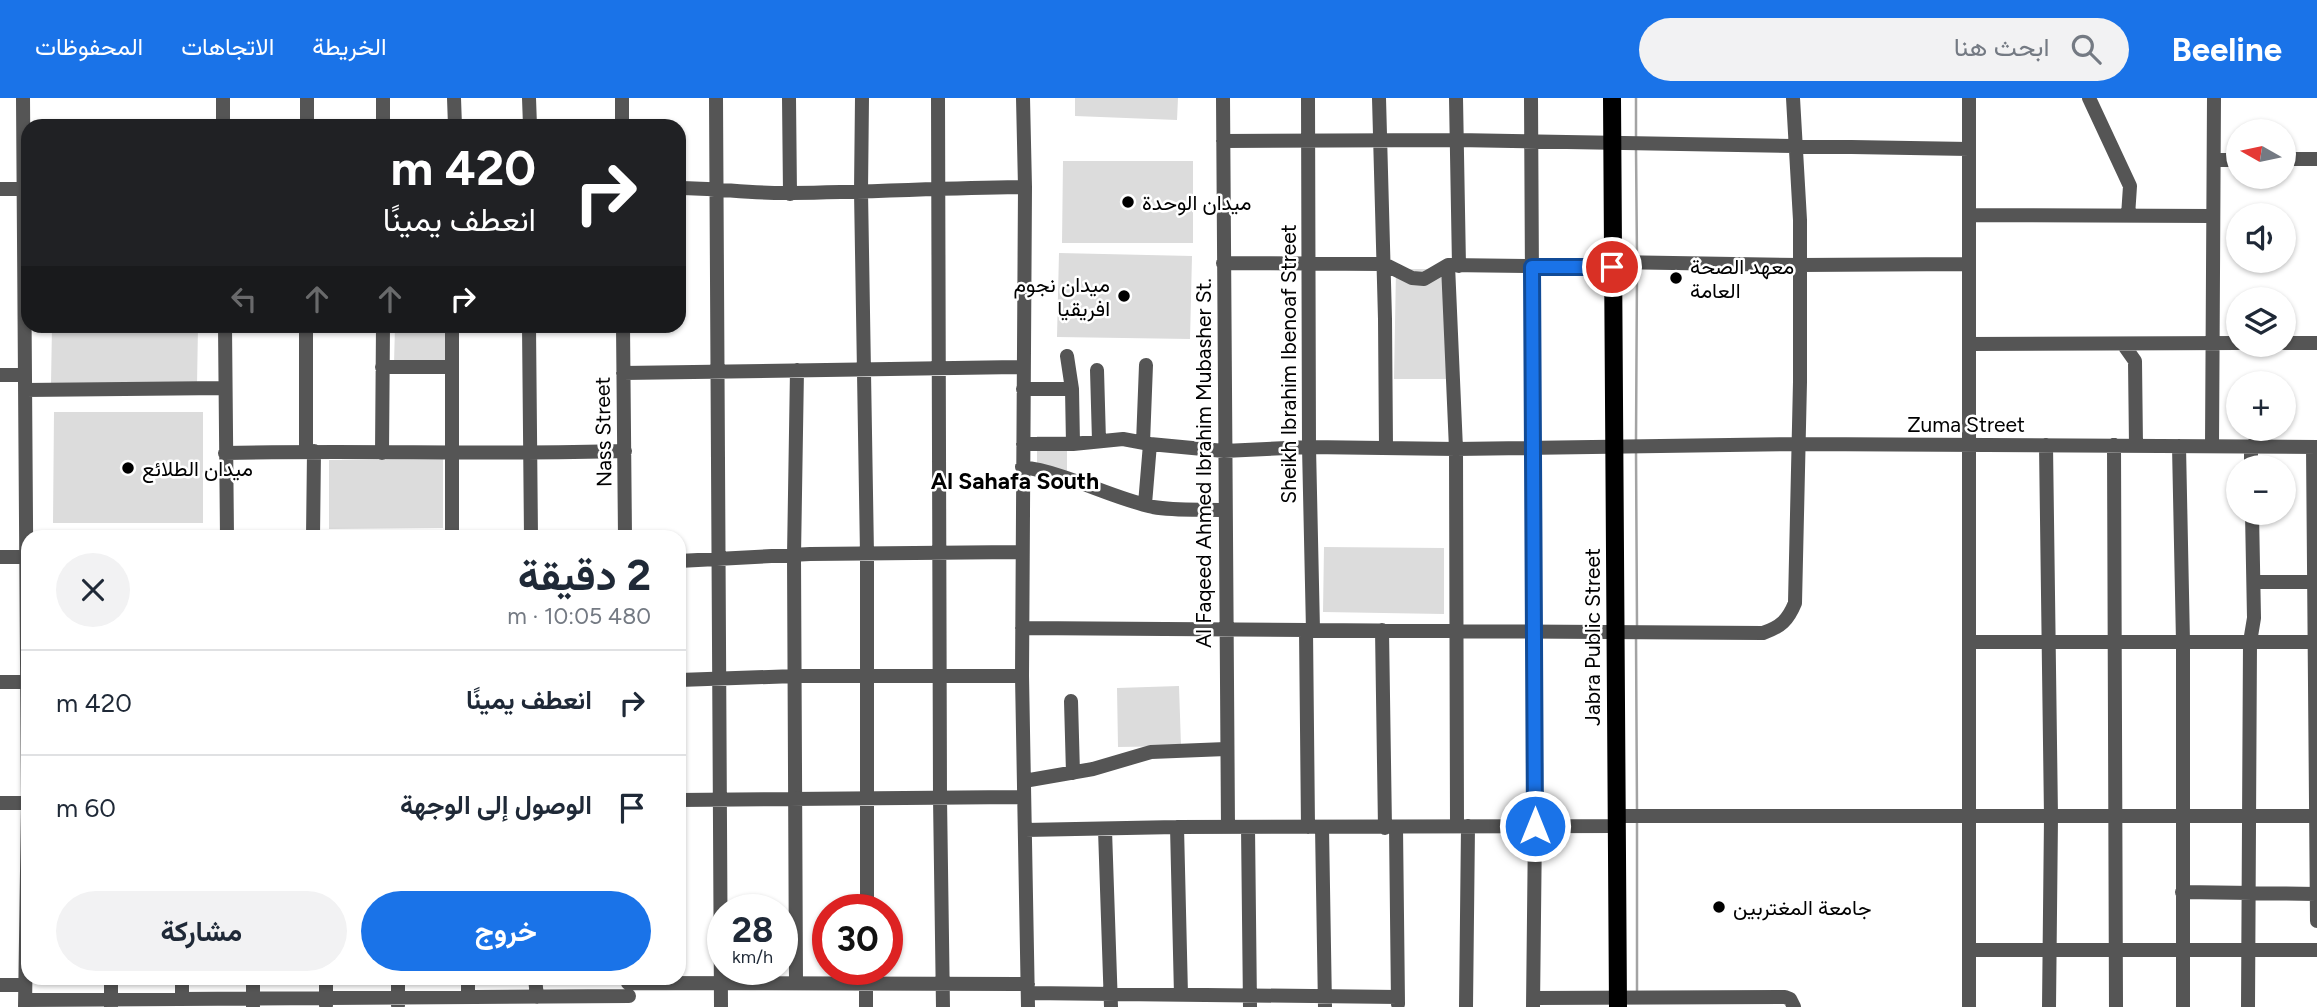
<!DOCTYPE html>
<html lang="ar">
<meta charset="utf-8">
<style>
:root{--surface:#fff;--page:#f2f2f3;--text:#1f2937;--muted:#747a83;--line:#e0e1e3;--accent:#1a73e8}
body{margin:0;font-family:Figtree,Vazirmatn,sans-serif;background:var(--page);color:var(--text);direction:rtl;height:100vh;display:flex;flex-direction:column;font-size:26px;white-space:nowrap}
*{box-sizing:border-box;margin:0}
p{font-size:23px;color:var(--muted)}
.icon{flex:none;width:38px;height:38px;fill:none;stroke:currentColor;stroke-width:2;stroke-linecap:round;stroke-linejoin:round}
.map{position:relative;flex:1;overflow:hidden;direction:ltr}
.panel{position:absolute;left:21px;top:432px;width:665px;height:455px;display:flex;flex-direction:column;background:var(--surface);border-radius:21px;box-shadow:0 2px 5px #0004;direction:rtl}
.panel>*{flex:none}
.hud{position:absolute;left:21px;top:21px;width:665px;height:214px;border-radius:21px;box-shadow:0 2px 5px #0004;direction:rtl;background:#202124;color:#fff;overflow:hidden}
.needle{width:46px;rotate:279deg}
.fabs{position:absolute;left:2226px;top:21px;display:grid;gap:14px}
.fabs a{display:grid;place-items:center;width:70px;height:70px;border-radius:50%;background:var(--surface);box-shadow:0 2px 5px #0004;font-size:35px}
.speed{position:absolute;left:707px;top:796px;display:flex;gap:14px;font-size:35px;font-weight:700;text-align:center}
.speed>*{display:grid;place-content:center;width:91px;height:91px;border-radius:50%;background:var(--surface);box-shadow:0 2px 5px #0004;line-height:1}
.speed small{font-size:18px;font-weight:400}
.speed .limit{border:10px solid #d22;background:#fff;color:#111}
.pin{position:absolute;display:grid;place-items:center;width:60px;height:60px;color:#fff;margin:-30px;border:4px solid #fff;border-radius:50%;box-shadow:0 2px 7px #0007}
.me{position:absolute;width:77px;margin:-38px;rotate:0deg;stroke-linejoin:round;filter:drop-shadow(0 0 5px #0008)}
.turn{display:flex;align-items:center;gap:24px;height:147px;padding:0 35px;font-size:32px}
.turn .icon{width:91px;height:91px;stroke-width:2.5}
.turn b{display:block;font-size:49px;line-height:60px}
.lanes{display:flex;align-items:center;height:66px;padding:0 35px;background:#0003;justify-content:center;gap:35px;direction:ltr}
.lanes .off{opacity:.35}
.round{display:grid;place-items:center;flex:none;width:74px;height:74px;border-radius:37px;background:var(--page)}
.head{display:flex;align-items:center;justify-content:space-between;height:119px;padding:0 35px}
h1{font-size:42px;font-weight:700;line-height:52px}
.action{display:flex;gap:14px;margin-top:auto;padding:14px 35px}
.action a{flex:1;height:80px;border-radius:42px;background:var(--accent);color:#fff;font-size:28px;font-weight:700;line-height:80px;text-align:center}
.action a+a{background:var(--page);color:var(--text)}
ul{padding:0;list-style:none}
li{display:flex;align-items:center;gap:21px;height:105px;padding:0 35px;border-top:2px solid var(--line)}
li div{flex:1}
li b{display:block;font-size:26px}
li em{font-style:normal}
header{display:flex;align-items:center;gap:42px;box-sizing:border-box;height:98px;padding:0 35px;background:var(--accent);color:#fff}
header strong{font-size:33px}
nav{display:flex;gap:38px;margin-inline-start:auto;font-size:24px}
.search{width:490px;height:63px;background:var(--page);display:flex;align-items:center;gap:18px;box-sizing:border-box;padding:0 24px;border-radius:38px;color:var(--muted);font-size:26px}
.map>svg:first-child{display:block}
.green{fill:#dcdcdc}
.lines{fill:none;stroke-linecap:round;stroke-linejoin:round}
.stream{stroke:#a3a3a3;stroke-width:2.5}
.minor{stroke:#555;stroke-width:14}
.major{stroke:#000;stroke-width:18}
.route-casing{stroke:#114b97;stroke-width:18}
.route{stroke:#1a73e8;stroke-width:12}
.poi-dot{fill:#000;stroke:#fff;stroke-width:2.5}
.labels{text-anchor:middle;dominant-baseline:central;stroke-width:5;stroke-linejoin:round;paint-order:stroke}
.poi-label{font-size:21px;fill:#000;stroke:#fff;text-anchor:start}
.street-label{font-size:21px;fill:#000;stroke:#fff}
.neighbourhood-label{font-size:23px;font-weight:bold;fill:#000;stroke:#fff}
</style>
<header>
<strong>Beeline</strong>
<div class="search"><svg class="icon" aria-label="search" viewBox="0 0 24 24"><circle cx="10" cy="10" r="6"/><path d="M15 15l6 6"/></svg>ابحث هنا</div>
<nav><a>الخريطة</a><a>الاتجاهات</a><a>المحفوظات</a></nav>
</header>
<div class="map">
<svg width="2317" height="909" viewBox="0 0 2317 909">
<rect width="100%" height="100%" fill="#fff"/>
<path class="green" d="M1075 0H1178L1177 22 1075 18Z
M1063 63H1193V145H1062Z
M1059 155 1192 158 1190 241 1057 239Z
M1396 171H1447L1448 281H1394Z
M52 228H198L197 287 51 286Z
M395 228H455L454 267 394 266Z
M54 314H203V425H53Z
M1037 338H1067V381H1037Z
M443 361V430L329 431V362Z
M1324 449 1444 450V516L1323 514Z
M1179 588 1181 648 1118 649 1117 590Z"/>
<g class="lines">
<path class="stream" d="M1636 41V0
M1636 51 1637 160
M1636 342 1637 170
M1636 352 1637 528
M1636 538 1637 713
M1637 895V723"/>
<path class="minor" d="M23 0 28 705 25 909
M223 0V28
M383 0V28
M454 0 455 28
M529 0 530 28
M716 0 721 909
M789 0 790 96
M862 0 861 93 867 456V812
M938 0 940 700 943 909
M1023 0 1025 89 1022 578 1028 909
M1223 0 1228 729
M1308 0 1309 349 1313 532
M1379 0 1385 221 1386 349
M1456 0 1459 168
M1531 0 1535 728 1533 909
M1969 0V909
M2089 0 2130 88 2128 118
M307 28V0
M622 28V0
M1223 43 1457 42 1969 51
M2284 61H2317
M2214 62H2238
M679 90C717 90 753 96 792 95 870 94 947 90 1025 89
M0 91H24
M1969 117 2212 118
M1612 164 1800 167 1969 166
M1223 165 1384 166 1412 180 1424 181 1448 167 1612 169
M1448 167 1456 351 1457 728
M225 228 227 439
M452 228V439
M529 228 531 439
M623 228 625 439
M2284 245H2317
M1969 246 2238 245
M2123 246 2135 263 2136 348
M1067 258 1072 291 1073 346
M382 269H452
M1097 272 1099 343
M623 275 1023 269
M0 277H25
M1023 291H1072
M25 292 224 290
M1143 345 1146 267
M1023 346H1073L1123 341 1150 346 1224 353 1309 349 1456 351 1798 346 2317 349
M2046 347 2051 719 2049 909
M2114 347 2116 909
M2179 348 2183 544V909
M2212 348 2214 0
M2251 348V369
M2313 349 2317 823
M306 353V228
M225 355C358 352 492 357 625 353
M382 355 383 228
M1022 369C1068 375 1108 399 1153 409 1176 413 1201 411 1224 412
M1145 406 1150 346
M313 439 314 353
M0 459H25
M679 463 810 456 1022 454
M2254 484H2313
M1022 530 1763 535C1781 529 1788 522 1795 505L1800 284V122L1793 0
M1306 532 1308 729
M1382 532 1385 730
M1969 544H2317
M679 582 796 578H1022
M0 584H27
M1071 603 1073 675
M1024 683 1093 671 1151 654 1226 651
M679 702 1023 699
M0 705H28
M1616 718H2315
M1177 729 1181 897
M1248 729 1250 909
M1322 729 1325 909
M1396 729 1398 906
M1025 732 1177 729 1616 728
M1105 732 1111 909
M2182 794 2316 796
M1969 852H2317
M866 872V909
M111 880V909
M253 880V908
M326 880V907
M398 880V907
M468 880V899
M535 880 537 899
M628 885 1028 886
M796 885 794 458 797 272
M0 887H25
M1028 895 1398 899
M1534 900 1785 899 1790 901 1794 909
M182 901V880
M25 902 629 898
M1466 909 1468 728
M2248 909 2250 544 2254 520 2252 415"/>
<path class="major" d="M1612 0 1618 909"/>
</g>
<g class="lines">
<g class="route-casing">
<path id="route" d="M1535 728 1532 169H1612"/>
</g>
<use href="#route" class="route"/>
</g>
<g class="poi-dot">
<circle cx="1128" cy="104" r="7"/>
<circle cx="1676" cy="180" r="7"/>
<circle cx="1124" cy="198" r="7"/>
<circle cx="128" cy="370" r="7"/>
<circle cx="1719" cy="809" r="7"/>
</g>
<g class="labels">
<g class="poi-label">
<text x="1142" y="104">ميدان الوحدة</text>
<text x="1690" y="168">معهد الصحة<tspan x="1690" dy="24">العامة</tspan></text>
<text x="1110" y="186" text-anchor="end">ميدان نجوم<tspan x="1110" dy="24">افريقيا</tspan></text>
<text x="142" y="370">ميدان الطلائع</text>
<text x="1733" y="809">جامعة المغتربين</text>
</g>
<g class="street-label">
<text transform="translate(1288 266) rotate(-90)">Sheikh Ibrahim Ibenoaf Street</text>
<text x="1966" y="326">Zuma Street</text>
<text transform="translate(603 334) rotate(-91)">Nass Street</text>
<text transform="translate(1203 365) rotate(-90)">Al Faqeed Ahmed Ibrahim Mubasher St.</text>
<text transform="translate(1592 539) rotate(-90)">Jabra Public Street</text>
</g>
<g class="neighbourhood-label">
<text x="1015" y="383">Al Sahafa South</text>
</g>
</g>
</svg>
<div class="fabs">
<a><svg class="needle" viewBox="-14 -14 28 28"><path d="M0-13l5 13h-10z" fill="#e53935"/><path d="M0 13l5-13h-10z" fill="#747a83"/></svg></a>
<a><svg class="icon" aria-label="sound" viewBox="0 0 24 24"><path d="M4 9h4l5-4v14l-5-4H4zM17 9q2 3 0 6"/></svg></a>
<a><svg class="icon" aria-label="layers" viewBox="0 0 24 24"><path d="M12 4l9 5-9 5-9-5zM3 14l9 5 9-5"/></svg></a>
<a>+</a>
<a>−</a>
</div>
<div class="speed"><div>28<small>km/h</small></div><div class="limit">30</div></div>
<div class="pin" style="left:1612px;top:169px;background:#d93025"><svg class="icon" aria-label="arrive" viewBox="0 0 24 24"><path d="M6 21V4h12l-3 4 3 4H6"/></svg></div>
<svg class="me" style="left:1535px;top:728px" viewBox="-20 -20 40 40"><circle r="17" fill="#1a73e8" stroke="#fff" stroke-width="3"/><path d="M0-11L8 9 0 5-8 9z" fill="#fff"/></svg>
<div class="hud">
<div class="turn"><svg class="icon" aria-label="right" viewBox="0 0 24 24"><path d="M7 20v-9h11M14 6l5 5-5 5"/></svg><div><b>420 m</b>انعطف يمينًا</div></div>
<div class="lanes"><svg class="icon off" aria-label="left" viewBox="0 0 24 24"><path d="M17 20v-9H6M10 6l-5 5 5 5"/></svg><svg class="icon off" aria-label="ahead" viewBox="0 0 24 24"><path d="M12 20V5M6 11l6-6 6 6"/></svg><svg class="icon off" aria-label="ahead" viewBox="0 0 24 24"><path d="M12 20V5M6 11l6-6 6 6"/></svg><svg class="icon" aria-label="right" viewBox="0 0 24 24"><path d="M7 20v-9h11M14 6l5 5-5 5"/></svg></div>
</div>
<section class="panel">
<div class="head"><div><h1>2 دقيقة</h1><p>480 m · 10:05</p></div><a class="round"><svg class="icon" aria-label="close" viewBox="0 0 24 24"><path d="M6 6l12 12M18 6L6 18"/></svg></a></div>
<ul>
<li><svg class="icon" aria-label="right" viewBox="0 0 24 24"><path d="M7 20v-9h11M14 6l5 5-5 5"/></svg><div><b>انعطف يمينًا</b></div><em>420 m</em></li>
<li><svg class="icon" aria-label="arrive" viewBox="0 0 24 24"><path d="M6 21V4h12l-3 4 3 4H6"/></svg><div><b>الوصول إلى الوجهة</b></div><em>60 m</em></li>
</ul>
<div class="action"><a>خروج</a><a>مشاركة</a></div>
</section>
</div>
